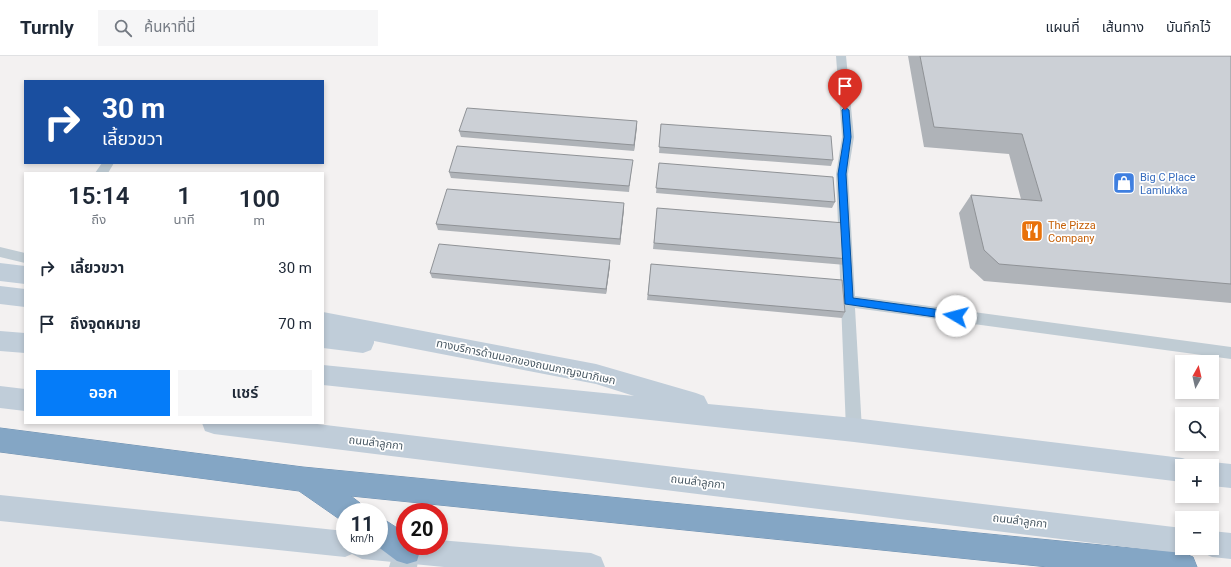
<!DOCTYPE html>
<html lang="th">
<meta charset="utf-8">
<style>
:root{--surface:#fff;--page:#f6f6f7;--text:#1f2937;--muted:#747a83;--line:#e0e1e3;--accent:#057cf9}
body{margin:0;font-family:Roboto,"Noto Sans Thai",sans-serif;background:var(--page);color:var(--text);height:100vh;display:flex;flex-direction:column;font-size:15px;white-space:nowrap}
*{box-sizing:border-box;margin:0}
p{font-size:13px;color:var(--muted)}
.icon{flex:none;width:22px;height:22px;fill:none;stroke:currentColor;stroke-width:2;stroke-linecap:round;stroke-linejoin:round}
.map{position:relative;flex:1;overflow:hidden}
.details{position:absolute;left:24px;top:116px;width:300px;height:252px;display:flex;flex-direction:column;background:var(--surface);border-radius:0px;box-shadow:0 2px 6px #0003}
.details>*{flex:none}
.hud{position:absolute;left:24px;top:24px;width:300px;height:84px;border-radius:0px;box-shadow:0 2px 6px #0003;background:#1a4fa0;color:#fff;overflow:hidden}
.needle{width:26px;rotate:8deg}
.tools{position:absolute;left:1175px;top:299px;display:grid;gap:8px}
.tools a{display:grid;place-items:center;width:44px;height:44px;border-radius:0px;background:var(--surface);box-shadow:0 2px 6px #0003;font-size:20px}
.speed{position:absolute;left:336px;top:447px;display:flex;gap:8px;font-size:20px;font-weight:700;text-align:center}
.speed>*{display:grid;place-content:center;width:52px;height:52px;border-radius:50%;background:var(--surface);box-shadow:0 2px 6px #0003;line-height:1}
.speed small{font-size:10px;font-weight:400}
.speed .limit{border:6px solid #d22;background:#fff;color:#111}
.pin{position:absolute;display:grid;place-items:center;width:34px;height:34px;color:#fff;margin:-41px -17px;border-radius:50% 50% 50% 0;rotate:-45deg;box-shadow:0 0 4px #0007}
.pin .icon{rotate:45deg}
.me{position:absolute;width:44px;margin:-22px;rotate:278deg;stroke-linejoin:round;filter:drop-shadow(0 0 3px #0008)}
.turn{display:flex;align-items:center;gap:14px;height:84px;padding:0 12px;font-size:18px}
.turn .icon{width:52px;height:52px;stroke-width:2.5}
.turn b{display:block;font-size:28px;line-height:34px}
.eta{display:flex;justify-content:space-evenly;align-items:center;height:68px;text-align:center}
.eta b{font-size:24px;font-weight:600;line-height:28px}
.button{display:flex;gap:8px;margin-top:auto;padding:8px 12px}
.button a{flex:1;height:46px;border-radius:0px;background:var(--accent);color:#fff;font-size:16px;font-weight:600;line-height:46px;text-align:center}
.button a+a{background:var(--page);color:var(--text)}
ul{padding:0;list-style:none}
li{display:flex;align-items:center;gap:12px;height:56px;padding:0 12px}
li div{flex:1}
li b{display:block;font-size:15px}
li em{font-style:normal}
header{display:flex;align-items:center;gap:24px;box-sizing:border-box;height:56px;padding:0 20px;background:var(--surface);border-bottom:1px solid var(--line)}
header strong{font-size:19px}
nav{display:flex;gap:22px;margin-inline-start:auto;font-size:14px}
.search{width:280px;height:36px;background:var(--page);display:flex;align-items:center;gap:10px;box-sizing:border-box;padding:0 14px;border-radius:0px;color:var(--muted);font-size:15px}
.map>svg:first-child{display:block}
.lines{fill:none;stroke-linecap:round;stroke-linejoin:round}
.highway-casing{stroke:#6f91b1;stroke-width:1}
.lane{fill:#c0ccd4;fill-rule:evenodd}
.street{fill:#c0ccd4;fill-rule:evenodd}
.secondary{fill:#c0cdd9;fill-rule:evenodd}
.highway{fill:#84a6c5;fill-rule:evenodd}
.wall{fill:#afb3b8}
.shaded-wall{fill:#8f9296}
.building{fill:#ccd0d6;stroke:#8f9296}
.route{fill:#057cf9;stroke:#0351a2}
.labels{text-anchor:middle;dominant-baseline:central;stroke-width:3.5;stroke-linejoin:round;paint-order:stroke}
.shop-label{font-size:11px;fill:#366cbe;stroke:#fff;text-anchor:start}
.food-label{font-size:11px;fill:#c56008;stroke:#fff;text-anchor:start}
.street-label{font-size:11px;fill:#465661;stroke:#fff}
</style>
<header>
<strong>Turnly</strong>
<div class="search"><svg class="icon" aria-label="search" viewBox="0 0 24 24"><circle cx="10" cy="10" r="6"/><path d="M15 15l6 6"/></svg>ค้นหาที่นี่</div>
<nav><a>แผนที่</a><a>เส้นทาง</a><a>บันทึกไว้</a></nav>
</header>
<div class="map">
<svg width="1231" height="511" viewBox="0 0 1231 511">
<rect width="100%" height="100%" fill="#f3f1f1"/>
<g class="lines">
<g class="highway-casing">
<path id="highway" d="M0 372 303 411 1183 497 1193 501 1197 511H1048L351 440 360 447 364 456H345V467L299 435 0 396Z
M379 462 388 466 405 477V490H418L420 495 417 505 407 508 397 505 377 490H379Z"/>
</g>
<path class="lane" d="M836 0H846L854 81 848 118 855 240 1231 291V303L855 252 862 374 860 379 854 381 848 379 846 374 836 118 842 81Z
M102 107H114L108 117H95Z
M0 191 25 197V207L0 201Z"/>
<path class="street" d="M405 482V490H418L420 495 417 511H389L397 485Z"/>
<path class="secondary" d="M0 207 25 210V228L0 225Z
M0 230 25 233V251L0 248Z
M323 256 596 308 696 337 704 340 708 348 854 362 1182 402 1191 405 1193 410H1182V426L854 386 323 329V309L634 340 596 328 374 285V287L371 294 363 297 323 292Z
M0 275 25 277V297L0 295Z
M0 330 25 333V355L0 352Z
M202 367H309L1182 472V492H1192L1191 494 1182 498 214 378 205 375Z
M1212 406 1231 408V432L1212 430V410H1203Z
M0 439 345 475V490H379V478L405 480V490H439V484L591 497 601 501 605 511H444L362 503 352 498 345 501 0 465Z
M1212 475 1231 477V503L1212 501 1203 497 1200 492H1212Z"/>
<use href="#highway" class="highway"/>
</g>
<path class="wall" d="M908 0H1231V247L984 225 970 212 959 157 971 139 1021 143 1009 98 924 91Z
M637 65 634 95 461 81 459 75Z
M661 68 833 104 831 110 659 97Z
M659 107 835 146 832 152 656 137Z
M632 110 629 136 451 122 449 116Z
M624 147V153L620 189 438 174 436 168Z
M657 152 849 203 846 209 653 193Z
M651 208 845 256 842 262 647 244Z
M610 209 606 238 432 222 430 217Z"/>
<path class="shaded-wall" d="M637 65V71L634 95V89Z
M624 147V153L620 189V183Z
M610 204V209L606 238V233Z"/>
<path class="building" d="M920 0H1231V228L999 208 984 194 971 139 1042 145 1022 78 934 71Z
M467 52 637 65 634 89 459 75Z
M661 68 831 80 833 104 659 91Z
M457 90 633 104 629 130 449 116Z
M659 107 833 121 835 146 656 132Z
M447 133 624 147 620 183 436 168Z
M657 152 845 167 849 203 654 187Z
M439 188 610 204 606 233 430 217Z
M651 208 842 224 845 256 648 239Z"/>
<path class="route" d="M845 51 849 54 851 81 846 118 853 242 956 256 959 257 960 260 959 263 956 264 845 248 838 118 844 81 842 54Z"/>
<defs>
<g id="shop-square" transform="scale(1.15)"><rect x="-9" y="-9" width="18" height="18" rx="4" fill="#3f7fe0" stroke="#fff"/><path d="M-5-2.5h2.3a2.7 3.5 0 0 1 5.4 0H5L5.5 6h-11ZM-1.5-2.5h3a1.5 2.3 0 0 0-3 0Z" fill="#fff"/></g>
<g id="restaurant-square" transform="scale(1.15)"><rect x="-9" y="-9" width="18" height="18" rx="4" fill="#e8710a" stroke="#fff"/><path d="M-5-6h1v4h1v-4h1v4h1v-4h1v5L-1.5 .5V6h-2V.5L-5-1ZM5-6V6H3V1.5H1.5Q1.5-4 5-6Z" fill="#fff"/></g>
</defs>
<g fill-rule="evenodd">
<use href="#shop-square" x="1124" y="127"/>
<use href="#restaurant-square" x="1032" y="175"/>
</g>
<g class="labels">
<g class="shop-label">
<text x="1140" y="121">Big C Place<tspan x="1140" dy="13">Lamlukka</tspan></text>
</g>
<g class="food-label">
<text x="1048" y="169">The Pizza<tspan x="1048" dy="13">Company</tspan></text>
</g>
<g class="street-label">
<text transform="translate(526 306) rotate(12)">ทางบริการด้านนอกของถนนกาญจนาภิเษก</text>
<text transform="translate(376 387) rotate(7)">ถนนลำลูกกา</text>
<text transform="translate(698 426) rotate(7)">ถนนลำลูกกา</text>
<text transform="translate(1020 465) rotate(7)">ถนนลำลูกกา</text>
</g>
</g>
</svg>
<div class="tools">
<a><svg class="needle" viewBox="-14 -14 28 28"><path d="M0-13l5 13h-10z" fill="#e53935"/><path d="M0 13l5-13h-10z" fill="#747a83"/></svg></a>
<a><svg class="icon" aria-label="search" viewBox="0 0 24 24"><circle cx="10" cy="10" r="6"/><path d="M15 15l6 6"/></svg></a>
<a>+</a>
<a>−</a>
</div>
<div class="speed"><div>11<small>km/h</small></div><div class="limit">20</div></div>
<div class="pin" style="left:845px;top:54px;background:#d93025"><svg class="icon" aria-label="arrive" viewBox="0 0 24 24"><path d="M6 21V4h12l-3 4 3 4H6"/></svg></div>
<svg class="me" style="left:956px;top:260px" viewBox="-20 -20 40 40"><circle r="19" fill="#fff"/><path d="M0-13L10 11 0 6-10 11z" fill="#057cf9"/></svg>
<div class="hud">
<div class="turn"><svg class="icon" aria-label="right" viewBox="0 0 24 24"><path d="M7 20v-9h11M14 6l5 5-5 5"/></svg><div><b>30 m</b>เลี้ยวขวา</div></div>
</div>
<section class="details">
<div class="eta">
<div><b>15:14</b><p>ถึง</p></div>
<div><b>1</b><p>นาที</p></div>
<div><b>100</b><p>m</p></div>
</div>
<ul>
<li><svg class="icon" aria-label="right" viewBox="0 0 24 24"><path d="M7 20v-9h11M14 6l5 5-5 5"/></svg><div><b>เลี้ยวขวา</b></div><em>30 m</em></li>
<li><svg class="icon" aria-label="arrive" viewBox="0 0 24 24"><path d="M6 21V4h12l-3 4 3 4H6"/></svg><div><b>ถึงจุดหมาย</b></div><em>70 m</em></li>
</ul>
<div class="button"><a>ออก</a><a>แชร์</a></div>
</section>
</div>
